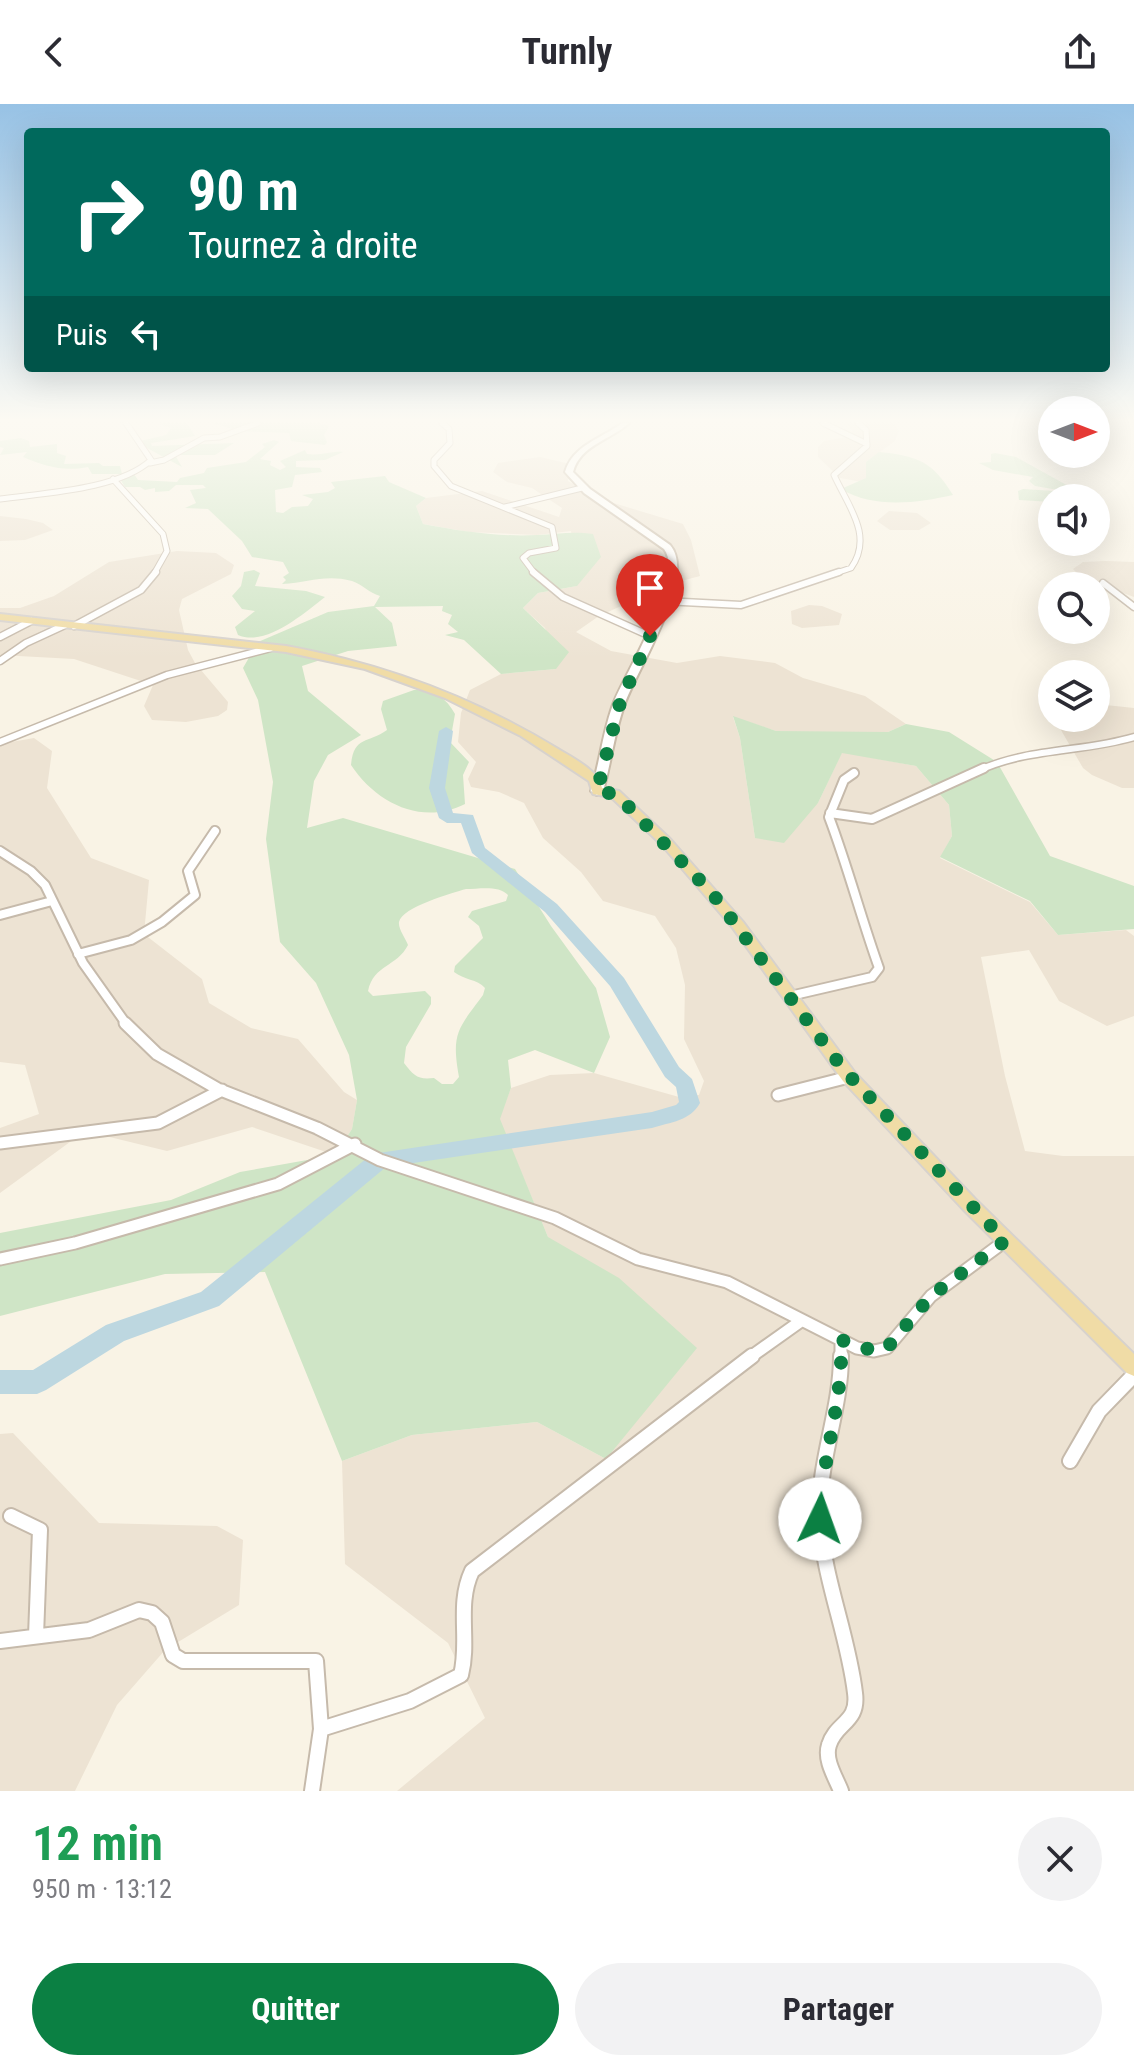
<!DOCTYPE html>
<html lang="fr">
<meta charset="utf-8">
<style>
:root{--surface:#fff;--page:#f2f2f3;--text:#2b2b33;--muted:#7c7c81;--accent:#0b8043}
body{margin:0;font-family:"Roboto Condensed",sans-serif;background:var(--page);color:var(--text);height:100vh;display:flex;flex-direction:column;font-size:30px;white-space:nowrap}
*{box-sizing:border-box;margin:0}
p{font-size:26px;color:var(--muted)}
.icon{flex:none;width:44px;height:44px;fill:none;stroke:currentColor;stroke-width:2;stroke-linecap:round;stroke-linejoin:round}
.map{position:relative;height:1687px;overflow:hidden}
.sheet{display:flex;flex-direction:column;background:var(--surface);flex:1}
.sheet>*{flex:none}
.banner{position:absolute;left:24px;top:24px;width:1086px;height:244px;border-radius:8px;box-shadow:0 8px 32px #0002;background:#00695c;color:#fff;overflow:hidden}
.needle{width:52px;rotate:90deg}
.buttons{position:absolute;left:1038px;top:292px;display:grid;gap:16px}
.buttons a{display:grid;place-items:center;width:72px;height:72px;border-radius:50%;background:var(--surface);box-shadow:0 8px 32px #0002;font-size:40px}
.pin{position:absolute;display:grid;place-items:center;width:68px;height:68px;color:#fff;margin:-82px -34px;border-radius:50% 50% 50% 0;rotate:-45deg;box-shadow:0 0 8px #0007}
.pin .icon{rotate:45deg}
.me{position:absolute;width:88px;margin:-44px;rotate:3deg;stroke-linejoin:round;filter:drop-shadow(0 0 6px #0008)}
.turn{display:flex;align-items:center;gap:28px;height:168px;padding:0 32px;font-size:36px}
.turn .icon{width:104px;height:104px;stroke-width:2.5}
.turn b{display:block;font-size:56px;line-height:68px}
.then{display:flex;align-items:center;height:76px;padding:0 32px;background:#0003;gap:16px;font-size:30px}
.round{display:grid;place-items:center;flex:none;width:84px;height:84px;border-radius:42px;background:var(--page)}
.overview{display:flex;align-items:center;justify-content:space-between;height:136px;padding:0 32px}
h1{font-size:48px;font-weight:700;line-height:60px;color:#1e9e55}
.primary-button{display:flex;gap:16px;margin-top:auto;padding:16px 32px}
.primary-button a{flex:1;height:92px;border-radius:48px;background:var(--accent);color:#fff;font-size:32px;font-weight:700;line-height:92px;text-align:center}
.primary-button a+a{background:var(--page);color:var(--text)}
header{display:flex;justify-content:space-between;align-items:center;height:104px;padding:0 32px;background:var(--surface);font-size:36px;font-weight:700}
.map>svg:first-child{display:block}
.residential{fill:#ede3d3}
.green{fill:#cfe5c6;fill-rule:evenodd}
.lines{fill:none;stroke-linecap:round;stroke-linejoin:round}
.river{fill:#bdd7e0;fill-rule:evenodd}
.street-far4-casing{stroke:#c6baab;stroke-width:7}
.street-far3-casing{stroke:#c6baab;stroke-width:9}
.street-far2-casing{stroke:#c6baab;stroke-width:12}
.street-far1-casing{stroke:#c6baab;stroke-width:15}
.street-casing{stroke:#c6baab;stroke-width:18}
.secondary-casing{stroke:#c9bba9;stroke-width:4}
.primary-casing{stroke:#d7d2cd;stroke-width:4}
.street-far4{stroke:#fff;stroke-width:5}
.street-far3{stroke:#fff;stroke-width:6}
.street-far2{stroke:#fff;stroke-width:8}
.street-far1{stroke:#fff;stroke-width:11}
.street{stroke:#fff;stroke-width:14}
.secondary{fill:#fff;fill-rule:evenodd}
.primary{fill:#f0dca6;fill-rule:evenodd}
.route{stroke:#0b8043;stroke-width:14;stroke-dasharray:0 25.2}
</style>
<header><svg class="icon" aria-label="back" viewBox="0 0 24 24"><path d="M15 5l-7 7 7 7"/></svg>Turnly<svg class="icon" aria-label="share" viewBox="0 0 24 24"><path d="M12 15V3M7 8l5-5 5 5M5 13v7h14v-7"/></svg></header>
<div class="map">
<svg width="1134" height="1687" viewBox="0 0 1134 1687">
<rect width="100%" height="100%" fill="#f9f3e5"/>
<path class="residential" d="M846 319H894L899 327 895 337 866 358V374L862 378 840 374 818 353V343L824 337 847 333 853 327Z
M540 353 570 360 568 377 597 394 683 420 691 436 700 472 670 480 599 512 576 528 611 547 677 559 720 552 775 559 803 574 865 592 906 620 888 628 827 630 776 627 733 613 740 634 755 734 818 699 842 648 916 662 949 701 952 732 940 754 1030 798 1058 831 1126 826 1134 832V912L1107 922 1059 897 1029 846 981 853 1005 972 1025 1047 1063 1052H1134V1687H397L485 1614 448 1539 345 1460 342 1357 412 1331 537 1318 606 1355 548 1133 499 1015 511 984 550 971 594 969 679 993 699 991 704 977 684 935 685 881 676 844 655 812 603 797 581 768 543 734 524 699 499 688 471 683 468 675 476 658 458 638 461 609 470 586 501 570 556 565 545 524 523 504 538 489 577 482 571 427 537 431 469 428 423 420 416 402 426 394 482 387 559 413 562 404 532 384 507 378 493 368 498 359Z
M889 407 917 409 931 419 919 426H890L877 417Z
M0 412 26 415 43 419 53 426 25 436 0 437Z
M177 447 216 449 234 461 231 470 182 495 179 506 188 546 195 559 228 598 227 606 218 612 186 618 152 616 144 602 153 581 74 555 0 551V504H20L54 492 109 458Z
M1106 457 1134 458V493L1082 474 1073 465 1083 458Z
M809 501 822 502 842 510 839 521 802 524 792 520 791 507Z
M1096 600 1134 604V684H1122L1092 671 1083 664 1054 614H1096Z
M34 634 52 647 47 684 91 754 149 776 144 830 202 875 209 899 251 924 298 935 344 988 357 996 352 1025 335 1051 252 1023 167 1047 85 1027 0 1089V1024L39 1010 25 961 0 958V640Z
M13 1329 99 1419 217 1422 243 1436 239 1501 165 1546 117 1601 75 1687H0V1330Z"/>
<path class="green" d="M164 319H187L195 332 151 339 152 342 234 339 215 351H175L182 363 136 338 166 331 171 324 160 320Z
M212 319H320L329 322 324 331 327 338 325 341 291 337 289 329 239 327Z
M21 334 29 337 30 343 57 340V349L66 352 64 360 99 359 103 362H120L122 370H92L88 363C63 368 45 362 23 353L27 348 0 351 4 344 0 343V337Z
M274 336 279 338 260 355 271 357 270 361 280 366 286 363 280 357 305 346 307 350C322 352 331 347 343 348L325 356 296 357V363L320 364 322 368 295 371 292 383 275 386 276 408 283 409 292 403 308 402 313 395 302 391 328 388 335 384 331 378 385 372 389 378 426 394 416 402 423 420C460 427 498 433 537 431 557 430 573 427 593 430L601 453 577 482 538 489 523 504 569 548 556 565 501 570 464 536 445 531 458 528 448 520 452 511 442 507 443 502 375 503 392 519 397 542 348 547 302 562 308 587 361 631 328 651 314 677 307 724 343 714 515 765 551 822 596 884 610 933 594 969 535 946 508 956 511 984 500 1015 548 1133 619 1174 697 1244 606 1355 537 1318 412 1331 342 1357 265 1168 165 1170 0 1212V1129L171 1096 240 1068 335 1051 352 1025 357 996 349 951 316 879 280 838 266 735 273 678 258 596 243 564 258 538 328 508 374 502 380 492C369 489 362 480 352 477 324 470 309 479 282 480L286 476 283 473 289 469 283 458 252 453 242 437 208 405 185 404 196 399 190 386 206 384 203 381H176L169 387 155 388V384L145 386 140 383H125L120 375 134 370 138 376 177 378 180 374 204 369 207 364 246 358 265 343 262 340ZM466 785C479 785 499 781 508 791L506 797 472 807 468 813 479 822 483 834 455 862 454 868C464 876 477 875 485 884L483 891C458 925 451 929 459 973L453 980H442L434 974C418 976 414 972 404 959L406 943 431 900V893L425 887 373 892 368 887C374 860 397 863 408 841 406 835 398 825 399 818 402 803 452 789 466 785Z
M879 348C918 352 932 357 953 391 917 399 874 405 841 385L866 374V358Z
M995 349 1016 353 1090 394H1052V398L1019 396 1018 387 1023 385 1070 388 1035 382 1029 377 1033 373 993 366 979 359 991 358V350Z
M254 466 260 469 255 482 306 487 325 493C303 510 266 543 238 531L235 523 255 507 242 505 232 492 241 482 244 468Z
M414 586C433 585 446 593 455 610L450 638 469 658 463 671 465 700C422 722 376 699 351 661 354 631 368 640 387 626L381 605 383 597Z
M733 612 776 627 888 628 906 620 949 628 997 658 1050 752 1134 782V825L1058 831 1030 797 940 753 952 732 949 701 916 662 842 649 818 699 784 739 755 734 740 634Z"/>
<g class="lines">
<path class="river" d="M446 623 453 627 445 684 453 709 473 711 485 744 557 800 624 874 679 963 692 975 700 999C690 1017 671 1018 652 1024L386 1063 219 1202 124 1237 46 1286 37 1290H0V1266H33L106 1221 201 1188 372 1050 652 1008 676 1001 679 998 676 983 665 973 610 882 545 808 472 749 461 719H447L439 714 429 684 439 627Z"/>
<g class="street-far4-casing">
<path id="street-far4" d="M442 319 449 325 450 339 434 356V362L451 382 552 423 556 444 529 449 523 454 535 470
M823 319 867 340
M150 359 164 356 204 334 220 333 258 319
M113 375 163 430 167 447 154 470
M0 395C42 389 119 386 151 356L126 319
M505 403 582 384
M833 470 851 464C874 432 848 402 834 371L867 342 866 326 858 319"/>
</g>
<g class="street-far3-casing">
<path id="street-far3" d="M533 468 563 493 650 532
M1103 479 1134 503
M664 497 741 501 839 468
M74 522 141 486 156 468
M0 533 31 517
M0 557 26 539 65 521
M0 638 167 571 271 544
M980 666C1028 644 1084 648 1134 633"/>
</g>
<g class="street-far2-casing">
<path id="street-far2" d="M830 709 872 715 984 664
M0 747 31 767 45 781 83 859 127 921
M0 811 52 797
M78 850 131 836 162 818 195 791 188 767 215 727
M790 892 872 873 879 864C861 814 848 763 829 713L844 676 854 669"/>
</g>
<g class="street-far1-casing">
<path id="street-far1" d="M125 919 157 950 218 985 317 1024 380 1056 555 1114 638 1155 727 1178 857 1244 874 1247 887 1244 931 1192 1005 1137
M778 991 849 973
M0 1039 158 1019 222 986
M0 1155 75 1139 278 1080 355 1040
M841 1236V1254
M749 1254 801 1217"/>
</g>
<g class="street-casing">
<path id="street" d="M841 1252C841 1307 817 1360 820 1415 823 1474 848 1530 855 1589 859 1619 836 1618 829 1641 824 1656 836 1674 841 1687
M1070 1357 1099 1307 1134 1271
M11 1412 40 1426 36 1532
M0 1537 89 1526 139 1506 152 1509 162 1518 173 1551 183 1557H316L321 1625
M312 1687 321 1625 410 1597 461 1571C470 1536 456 1501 472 1467L752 1252"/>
</g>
<g class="secondary-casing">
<path id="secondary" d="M622 319H629C611 336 580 341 573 368L590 385 670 441C698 473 636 566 624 602 614 630 611 659 603 687L597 691 591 687C600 658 603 626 614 598 626 567 686 473 664 445L584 389 565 368C573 341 601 335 622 319Z"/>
</g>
<g class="primary-casing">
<path id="primary" d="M0 510 286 542C384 560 473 593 558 645 573 654 599 667 602 684L619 687 670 735 743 818 855 969 975 1095 1134 1250V1272L1127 1269 963 1105 843 977 733 824 662 741 611 693 593 690 589 677 521 632 445 594 365 565 286 548 0 516Z"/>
</g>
<use href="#street-far4" class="street-far4"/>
<use href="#street-far3" class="street-far3"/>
<use href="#street-far2" class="street-far2"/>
<use href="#street-far1" class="street-far1"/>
<use href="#street" class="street"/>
<use href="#secondary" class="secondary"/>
<use href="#primary" class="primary"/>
</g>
<linearGradient id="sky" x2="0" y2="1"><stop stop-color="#97c2e5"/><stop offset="0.57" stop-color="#fcfaf3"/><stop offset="1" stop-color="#fcfaf3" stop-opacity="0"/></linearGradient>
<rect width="1134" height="555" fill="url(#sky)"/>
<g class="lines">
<path class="route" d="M650 532 620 599 597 687 615 690 622 696 712 789 844 966 1005 1137 931 1192 887 1244 874 1247 841 1236C844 1297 821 1355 820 1415"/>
</g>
</svg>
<div class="buttons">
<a><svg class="needle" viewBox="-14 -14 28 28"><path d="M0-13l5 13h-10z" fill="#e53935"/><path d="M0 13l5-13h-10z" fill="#7c7c81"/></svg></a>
<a><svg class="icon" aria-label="sound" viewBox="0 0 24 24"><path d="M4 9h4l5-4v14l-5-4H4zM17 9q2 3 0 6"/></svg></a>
<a><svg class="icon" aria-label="search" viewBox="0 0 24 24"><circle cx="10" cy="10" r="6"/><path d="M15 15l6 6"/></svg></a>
<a><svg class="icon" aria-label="layers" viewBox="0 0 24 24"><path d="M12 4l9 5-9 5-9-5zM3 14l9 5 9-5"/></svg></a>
</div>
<div class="pin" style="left:650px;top:532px;background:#d93025"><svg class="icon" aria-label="arrive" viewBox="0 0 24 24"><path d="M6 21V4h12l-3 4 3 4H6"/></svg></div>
<svg class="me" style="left:820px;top:1415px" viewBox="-20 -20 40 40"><circle r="19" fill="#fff"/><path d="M0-13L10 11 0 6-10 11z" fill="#0b8043"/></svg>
<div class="banner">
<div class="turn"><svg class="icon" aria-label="right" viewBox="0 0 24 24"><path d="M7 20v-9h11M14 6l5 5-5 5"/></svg><div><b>90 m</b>Tournez à droite</div></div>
<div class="then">Puis<svg class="icon" aria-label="left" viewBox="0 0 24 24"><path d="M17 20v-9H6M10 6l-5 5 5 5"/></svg></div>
</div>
</div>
<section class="sheet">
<div class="overview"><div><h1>12 min</h1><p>950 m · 13:12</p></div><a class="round"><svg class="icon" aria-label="close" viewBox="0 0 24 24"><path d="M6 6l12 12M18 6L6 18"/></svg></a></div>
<div class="primary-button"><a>Quitter</a><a>Partager</a></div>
</section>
